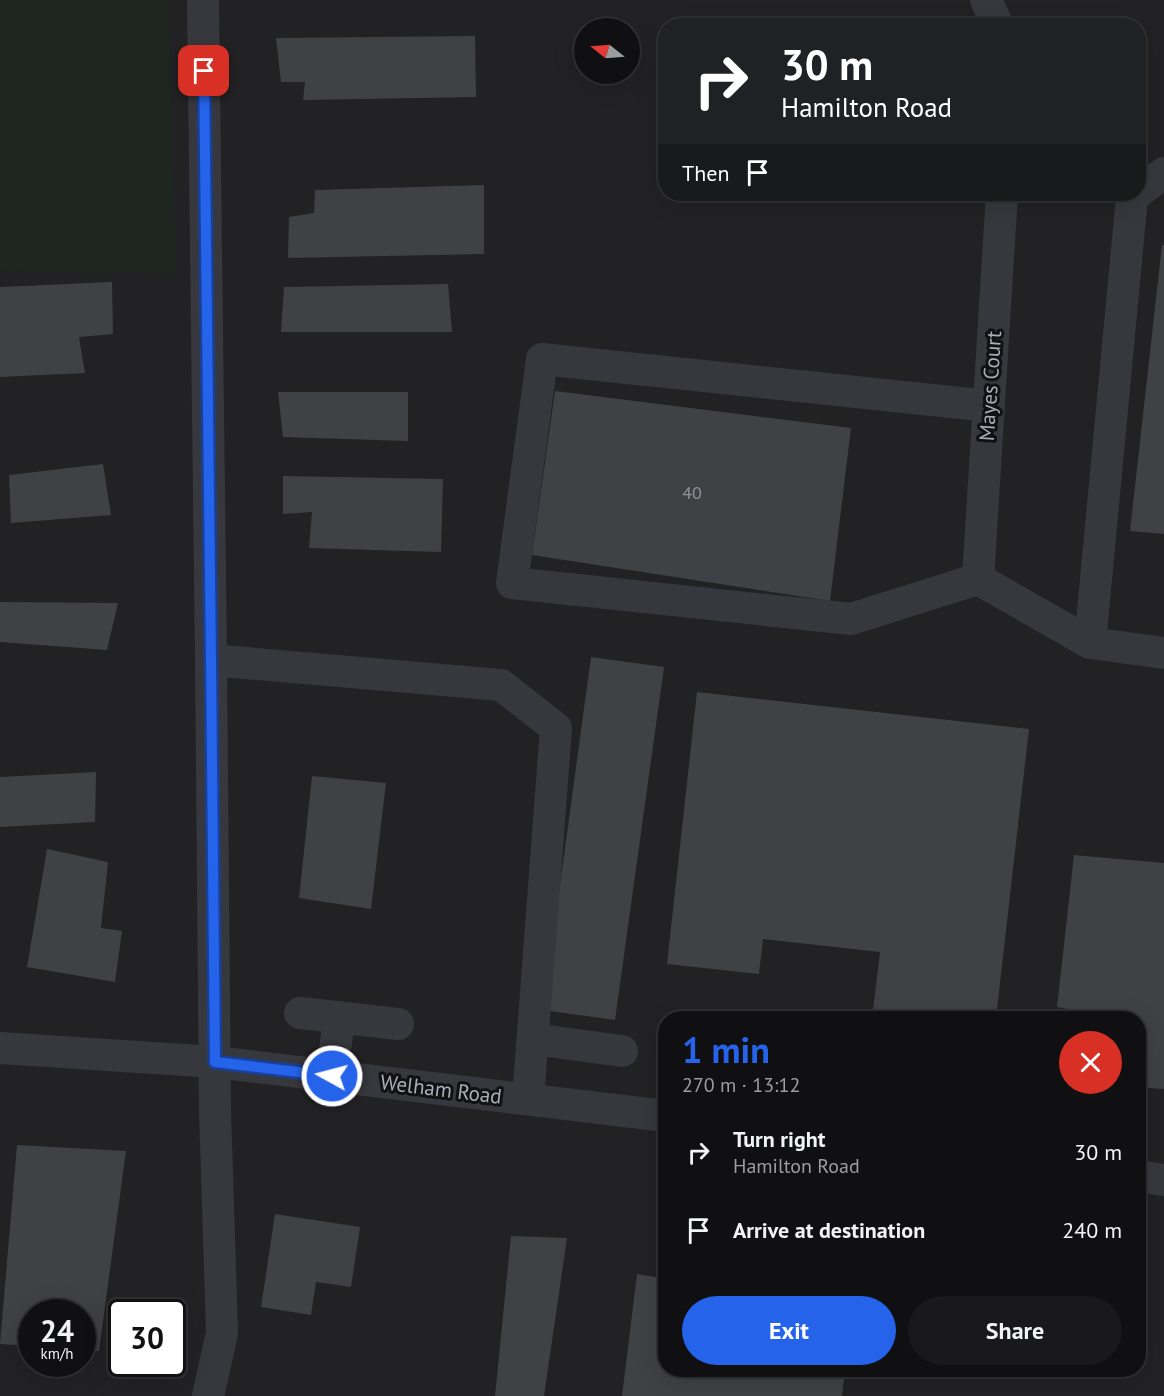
<!DOCTYPE html>
<meta charset="utf-8">
<style>
:root{--surface:#101012;--page:#19191b;--text:#f1f3f6;--muted:#9c9d9f;--line:#303032;--accent:#2563eb}
body{margin:0;font-family:"PT Sans",sans-serif;background:var(--page);color:var(--text);height:100vh;display:flex;flex-direction:column;font-size:22px;white-space:nowrap}
*{box-sizing:border-box;margin:0}
p{font-size:20px;color:var(--muted)}
.icon{flex:none;width:33px;height:33px;fill:none;stroke:currentColor;stroke-width:2;stroke-linecap:round;stroke-linejoin:round}
.map{position:relative;flex:1;overflow:hidden}
.panel{position:absolute;left:658px;top:1011px;width:488px;height:366px;display:flex;flex-direction:column;background:var(--surface);border-radius:24px;box-shadow:0 6px 24px #0002,0 0 0 2px var(--line)}
.panel>*{flex:none}
.banner{position:absolute;left:658px;top:18px;width:488px;height:183px;border-radius:24px;box-shadow:0 6px 24px #0002,0 0 0 2px var(--line);background:#202124;color:#fff;overflow:hidden}
.needle{width:39px;rotate:287deg}
.fabs{position:absolute;left:574px;top:18px;display:grid;gap:12px}
.fabs a{display:grid;place-items:center;width:66px;height:66px;border-radius:50%;background:var(--surface);box-shadow:0 6px 24px #0002,0 0 0 2px var(--line);font-size:30px}
.speed{position:absolute;left:18px;top:1299px;display:flex;gap:12px;font-size:30px;font-weight:700;text-align:center}
.speed>*{display:grid;place-content:center;width:78px;height:78px;border-radius:50%;background:var(--surface);box-shadow:0 6px 24px #0002,0 0 0 2px var(--line);line-height:1}
.speed small{font-size:15px;font-weight:400}
.speed .limit{border:3px solid #111;border-radius:9px;background:#fff;color:#111}
.pin{position:absolute;display:grid;place-items:center;width:51px;height:51px;color:#fff;margin:-26px;border-radius:12px;box-shadow:0 3px 9px #0006}
.me{position:absolute;width:66px;margin:-33px;rotate:277deg;stroke-linejoin:round;filter:drop-shadow(0 0 4px #0008)}
.turn{display:flex;align-items:center;gap:21px;height:126px;padding:0 24px;font-size:27px}
.turn .icon{width:78px;height:78px;stroke-width:2.5}
.turn b{display:block;font-size:42px;line-height:51px}
.then{display:flex;align-items:center;height:57px;padding:0 24px;background:#0003;gap:12px;font-size:22px}
.round{display:grid;place-items:center;flex:none;width:63px;height:63px;border-radius:32px;background:var(--page)}
.summary{display:flex;align-items:center;justify-content:space-between;height:102px;padding:0 24px}
h1{font-size:36px;font-weight:700;line-height:45px;color:var(--accent)}
.cta{display:flex;gap:12px;margin-top:auto;padding:12px 24px}
.cta a{flex:1;height:69px;border-radius:36px;background:var(--accent);color:#fff;font-size:24px;font-weight:700;line-height:69px;text-align:center}
.cta a+a{background:var(--page);color:var(--text)}
ul{padding:0;list-style:none}
li{display:flex;align-items:center;gap:18px;height:78px;padding:0 24px}
li div{flex:1}
li b{display:block;font-size:22px}
li em{font-style:normal}
.map>svg:first-child{display:block}
.built{fill:#222225;fill-rule:evenodd}
.green{fill:#1e261f}
.building{fill:#404145}
.lines{fill:none;stroke-linecap:round;stroke-linejoin:round}
.minor{stroke:#37383d;stroke-width:32}
.route-casing{stroke:#184099;stroke-width:15}
.route{stroke:#2563eb;stroke-width:10}
.labels{text-anchor:middle;dominant-baseline:central;stroke-width:6;stroke-linejoin:round;paint-order:stroke}
.number-label{font-size:18px;fill:#8e929b}
.street-label{font-size:21px;fill:#a8adb8;stroke:#111113}
</style>
<div class="map">
<svg width="1164" height="1396" viewBox="0 0 1164 1396">
<rect width="100%" height="100%" fill="#161618"/>
<path class="built" d="M0 0H1164V1396H0ZM666 26H1138V194H666ZM585 28H630V74H585ZM666 1018H1138V1370H666ZM32 1312H82V1364H32ZM122 1312H172V1364H122Z"/>
<path class="green" d="M0 0H169L176 274 0 271Z"/>
<path class="building" d="M475 36 476 97 303 100 305 82H281L276 38Z
M484 185V254L288 258 289 217 314 213 315 190Z
M1162 245H1164V534L1130 531Z
M112 282 113 334 79 337 85 373 0 377V287Z
M448 284 452 332H281L284 287Z
M555 391 851 428 830 601 532 555Z
M278 392H408V441L283 437Z
M103 464 111 515 11 523 9 475Z
M283 476 443 479 441 552 309 548 312 512 283 514Z
M0 602 118 603 107 650 0 642Z
M591 657 664 667 615 1020 543 1010Z
M697 692 1029 729 996 1018H872L880 952 763 939 759 974 667 964Z
M96 772 95 822 0 827V777Z
M312 776 386 783 371 909 299 898Z
M47 849 108 862 101 928 122 931 115 982 27 967Z
M1074 855 1164 863V1089L1138 1087V1018H1113L1057 1007Z
M17 1145 126 1151 99 1351 82 1350V1312H32V1346L0 1344Z
M275 1214 360 1227 351 1287 316 1282 311 1315 261 1307Z
M511 1236 567 1238 544 1396H495Z
M637 1274 666 1279V1370H845L842 1396H622Z"/>
<g class="lines">
<path class="minor" d="M203 0 211 660 215 1111 222 1333 208 1396
M986 0 998 26
M1138 192 1164 173
M989 406 542 359 512 583 851 619 978 579 1090 643 1164 653
M978 579 1002 194
M1090 643 1132 197 1136 194
M211 660 501 685 556 728 528 1099
M300 1013 398 1024
M533 1039 622 1051
M0 1048 215 1062 666 1116
M332 1076 339 1017
M1138 1176 1164 1180"/>
</g>
<g class="lines">
<g class="route-casing">
<path id="route" d="M204 71 211 660 215 1062 332 1076"/>
</g>
<use href="#route" class="route"/>
</g>
<g class="labels">
<g class="number-label">
<text x="692" y="492">40</text>
</g>
<g class="street-label">
<text transform="translate(990 386) rotate(-86)">Mayes Court</text>
<text transform="translate(441 1089) rotate(7)">Welham Road</text>
</g>
</g>
</svg>
<div class="fabs">
<a><svg class="needle" viewBox="-14 -14 28 28"><path d="M0-13l5 13h-10z" fill="#e53935"/><path d="M0 13l5-13h-10z" fill="#9c9d9f"/></svg></a>
</div>
<div class="speed"><div>24<small>km/h</small></div><div class="limit">30</div></div>
<div class="pin" style="left:204px;top:71px;background:#d93025"><svg class="icon" aria-label="arrive" viewBox="0 0 24 24"><path d="M6 21V4h12l-3 4 3 4H6"/></svg></div>
<svg class="me" style="left:332px;top:1076px" viewBox="-20 -20 40 40"><circle r="17" fill="#2563eb" stroke="#fff" stroke-width="3"/><path d="M0-11L8 9 0 5-8 9z" fill="#fff"/></svg>
<div class="banner">
<div class="turn"><svg class="icon" aria-label="right" viewBox="0 0 24 24"><path d="M7 20v-9h11M14 6l5 5-5 5"/></svg><div><b>30 m</b>Hamilton Road</div></div>
<div class="then">Then<svg class="icon" aria-label="arrive" viewBox="0 0 24 24"><path d="M6 21V4h12l-3 4 3 4H6"/></svg></div>
</div>
<section class="panel">
<div class="summary"><div><h1>1 min</h1><p>270 m · 13:12</p></div><a class="round" style="background:#d93025;color:#fff"><svg class="icon" aria-label="close" viewBox="0 0 24 24"><path d="M6 6l12 12M18 6L6 18"/></svg></a></div>
<ul>
<li><svg class="icon" aria-label="right" viewBox="0 0 24 24"><path d="M7 20v-9h11M14 6l5 5-5 5"/></svg><div><b>Turn right</b><p>Hamilton Road</p></div><em>30 m</em></li>
<li><svg class="icon" aria-label="arrive" viewBox="0 0 24 24"><path d="M6 21V4h12l-3 4 3 4H6"/></svg><div><b>Arrive at destination</b></div><em>240 m</em></li>
</ul>
<div class="cta"><a>Exit</a><a>Share</a></div>
</section>
</div>
